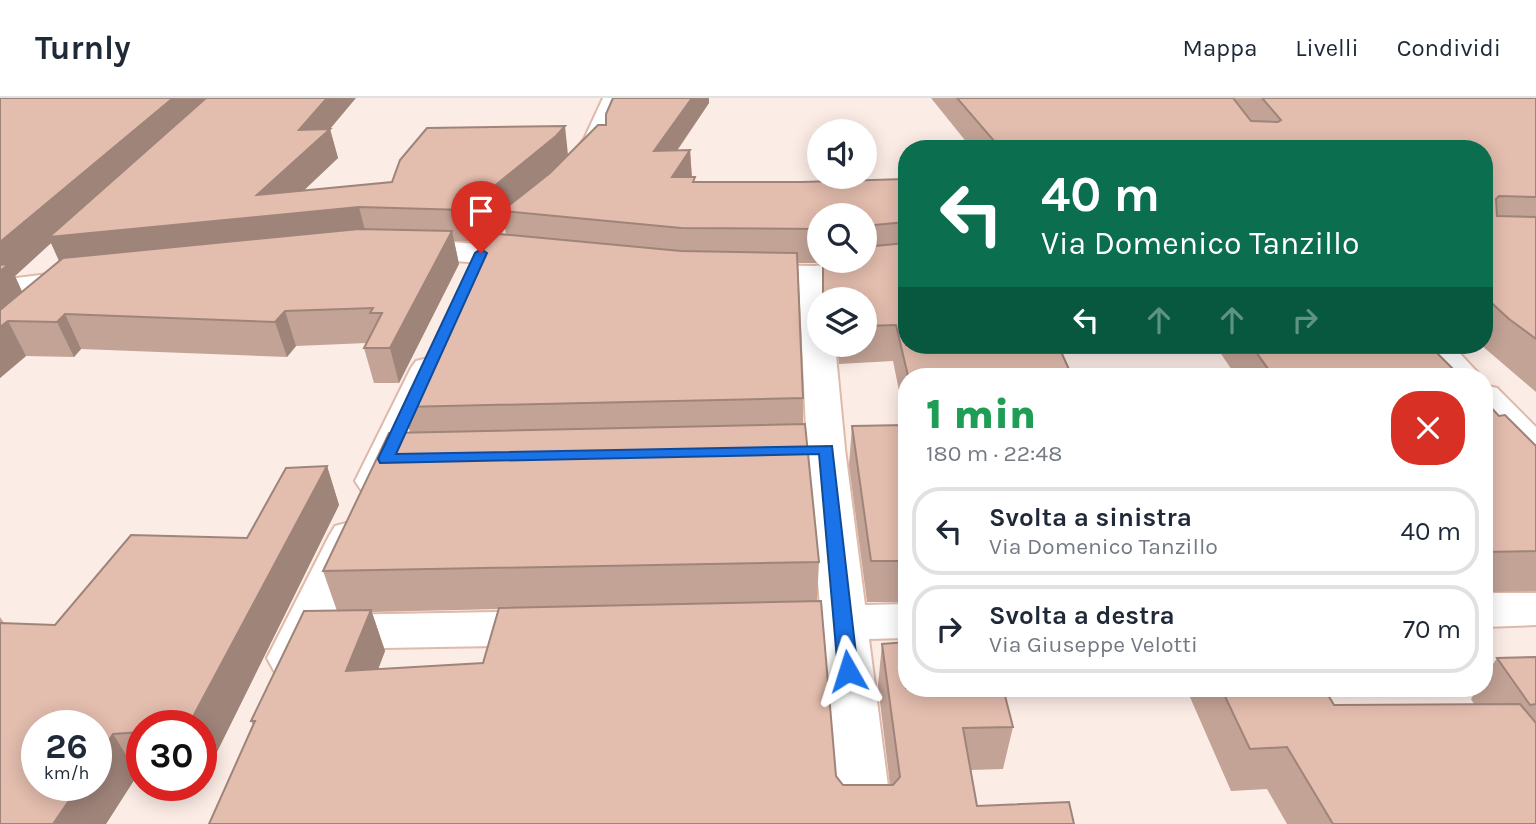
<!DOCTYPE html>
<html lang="it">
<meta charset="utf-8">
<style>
:root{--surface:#fff;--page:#f6f6f7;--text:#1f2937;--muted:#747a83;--line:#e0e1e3}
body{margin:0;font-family:Karla,sans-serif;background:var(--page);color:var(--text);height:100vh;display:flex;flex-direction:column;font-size:26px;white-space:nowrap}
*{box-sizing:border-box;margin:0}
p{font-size:23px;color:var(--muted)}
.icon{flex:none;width:38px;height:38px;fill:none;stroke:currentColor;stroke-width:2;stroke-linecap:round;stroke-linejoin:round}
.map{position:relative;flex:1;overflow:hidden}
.details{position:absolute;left:898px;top:270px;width:595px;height:329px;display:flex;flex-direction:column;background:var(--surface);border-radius:28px;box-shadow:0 4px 18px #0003}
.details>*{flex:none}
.guide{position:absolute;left:898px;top:42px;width:595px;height:214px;border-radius:28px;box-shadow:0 4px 18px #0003;background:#0b6e4f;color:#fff;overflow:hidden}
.tools{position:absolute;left:807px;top:21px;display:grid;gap:14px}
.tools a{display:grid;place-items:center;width:70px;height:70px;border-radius:50%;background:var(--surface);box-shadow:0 4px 18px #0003;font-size:35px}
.speed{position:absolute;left:21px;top:612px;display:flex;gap:14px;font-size:35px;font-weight:700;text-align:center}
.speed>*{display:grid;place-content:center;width:91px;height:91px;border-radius:50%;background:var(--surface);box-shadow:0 4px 18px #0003;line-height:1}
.speed small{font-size:18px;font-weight:400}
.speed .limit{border:10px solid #d22;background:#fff;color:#111}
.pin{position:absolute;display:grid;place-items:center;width:60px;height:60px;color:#fff;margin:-72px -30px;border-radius:50% 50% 50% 0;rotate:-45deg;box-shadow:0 0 7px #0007}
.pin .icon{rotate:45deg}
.me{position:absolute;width:77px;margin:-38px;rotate:354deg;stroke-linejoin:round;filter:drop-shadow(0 0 5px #0008)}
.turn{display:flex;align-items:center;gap:24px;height:147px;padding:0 28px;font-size:32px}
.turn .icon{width:91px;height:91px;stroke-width:2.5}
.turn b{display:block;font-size:49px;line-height:60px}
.lanes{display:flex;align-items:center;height:66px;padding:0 28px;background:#0003;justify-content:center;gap:35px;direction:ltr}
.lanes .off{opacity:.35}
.round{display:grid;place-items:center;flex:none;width:74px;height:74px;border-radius:28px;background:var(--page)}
.head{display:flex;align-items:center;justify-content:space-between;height:119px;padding:0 28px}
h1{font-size:42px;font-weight:800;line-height:52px;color:#1e9e55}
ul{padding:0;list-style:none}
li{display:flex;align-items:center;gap:21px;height:88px;margin:0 14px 10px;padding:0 14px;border:4px solid var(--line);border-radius:28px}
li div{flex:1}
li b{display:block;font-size:26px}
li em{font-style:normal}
header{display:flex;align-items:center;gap:42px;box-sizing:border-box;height:98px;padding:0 35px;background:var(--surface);border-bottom:2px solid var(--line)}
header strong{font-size:33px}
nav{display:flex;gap:38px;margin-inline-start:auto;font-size:24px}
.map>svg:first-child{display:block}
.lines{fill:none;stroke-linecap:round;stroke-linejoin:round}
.minor-casing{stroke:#dfb9aa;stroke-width:4}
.major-casing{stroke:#dfb9aa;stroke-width:4}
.minor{fill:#fff;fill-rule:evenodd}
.major{fill:#fff;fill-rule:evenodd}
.wall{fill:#c3a396;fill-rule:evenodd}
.shaded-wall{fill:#9f847a}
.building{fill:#e3bdae;stroke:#9f847a;stroke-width:2}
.route{fill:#1a73e8;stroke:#114b97;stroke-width:2}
</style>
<header>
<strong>Turnly</strong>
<nav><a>Mappa</a><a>Livelli</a><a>Condividi</a></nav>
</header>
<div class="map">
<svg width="1536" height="726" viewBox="0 0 1536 726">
<rect width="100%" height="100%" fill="#fcece6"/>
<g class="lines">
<g class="minor-casing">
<path id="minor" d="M603 0H625L607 42 583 76 574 78 565 76 562 71 584 41Z
M403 144H452L531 150 541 153 545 159 541 165 531 168 393 159 389 153 393 147Z
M906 159V177L830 184 831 201H819V247H835L845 351 865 507 906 506V540L869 541 892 719 888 726H840L836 719 822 542 772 543 756 538 749 526 756 514 772 509 820 508 807 351 799 186 733 182 729 176 733 170 744 167 814 168Z
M81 172 92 175 96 181 92 187 0 200V182Z
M428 260 440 263 445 270 395 383 389 392 375 395 361 392 355 383 411 270 416 263Z
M350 424 365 428 371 438 335 517 544 513 560 518 567 530 560 542 544 547 328 551 320 549 308 573 291 578 274 573 267 560 329 438 335 428Z
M1484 495H1536V527L1484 529Z"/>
</g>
<g class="major-casing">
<path id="major" d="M1416 247H1452L1481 278H1445Z
M1484 287 1497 290 1536 329V361L1523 358 1484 318Z"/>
</g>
<use href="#minor" class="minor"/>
<use href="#major" class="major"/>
</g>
<path class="wall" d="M0 0 330 31 338 60 304 92 392 84 568 57 606 27 613 0H709V5L677 53 690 52 692 79 695 84H802L906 81V247L1072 278H906V504H867L849 367 852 328 906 327 893 263 839 266 837 247H864V201H822L823 169 834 168V164L814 165H798L803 300V326L819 464 817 503 836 678 843 687H890L878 587 882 546 1013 629 1003 671 971 672 977 708 1074 726 253 627 251 623 337 513 323 473 410 335 403 309 506 137 503 116 471 143H454L459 166 399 285H374L364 250 367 245 296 248 287 259 81 251 74 259 26 258 0 280ZM819 117H864V163H819ZM51 145 60 163 22 194 15 178ZM499 511 483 565 378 572 385 553 372 514Z
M931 0H1536V294L1481 247H1484V51H972Z
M1215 247H1429L1460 278H1236Z
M1484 302 1499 318 1536 348V493L1484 494Z
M327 368 339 407 209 670 201 671V628H142V676H138L106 726H0V519L4 525 55 527 247 440Z
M1536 559V726H1287L1267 691 1231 693 1186 590H1324L1334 607 1474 606 1471 601 1478 590H1484V580L1497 560Z"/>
<path class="shaded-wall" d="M173 0H213L257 97 299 32 327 0H356L330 31 338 60 278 117 359 109 367 140 63 172 51 145 15 178 25 200 0 221V144Z
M692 0H709V5L656 83 654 53Z
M565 28 568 57 560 67 506 113H502L503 116 471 143 465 112Z
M690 52 692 83 672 79Z
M452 133 459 166 399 285 390 250Z
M285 213 296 248 287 259 275 224Z
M65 216 81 251 74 259 57 224Z
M8 223 26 258 0 280V229Z
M327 368 339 407 209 670 201 656V628H188Z
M371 512 385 553 361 615 346 573Z
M113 636 138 676 106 726H53L79 688H96V662Z"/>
<path class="building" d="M0 0H173L0 144Z
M206 0H327L299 32 330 31 257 97 392 84 400 62 427 30 565 28 556 38 465 112 359 109 49 139Z
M613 0H692L654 53 690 52 672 79H695L693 84H802L906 81V124L864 128V117H819V131L681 130 502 113 550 75 598 27H606V16Z
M957 0H1233L1251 23 1278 24 1281 22 1262 0H1536V99L1499 98 1496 101 1497 118 1536 119V241L1509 221 1484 198V51H1001Z
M359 131 452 133 390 250H364L382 215H370L373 210 285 213 275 224 65 216 57 224 8 223 0 229V212L63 160Z
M488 135 681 153 797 155 803 300 403 309Z
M906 145V247H1058L1072 278H908L896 227 864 228V201H823V169L834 168V163H864V149Z
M9 166 0 173V167Z
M1251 247H1429L1460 278H1273Z
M1484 302 1499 318 1505 317 1536 348V453L1484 454Z
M805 326 819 464 323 473 389 335Z
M906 327V463H871L852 328Z
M327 368 188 628H142V634L113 636 96 662V628H37V688H79L53 726H0V525L55 527 131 437 247 440 286 370Z
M821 503 836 678 843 687H893L900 679 882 546 906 544V590H1003L1013 629 963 630 977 708 1069 704 1074 726H209L255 623H251L304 513 371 512 346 573 483 565 499 510Z
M1536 559V606L1530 607 1497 560Z
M1221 590H1324L1334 607 1520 606 1536 625V726H1333L1287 649 1250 651Z"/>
<path class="route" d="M481 151 487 155 396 356 832 348 858 573 855 579 848 581 841 579 838 573 819 356 380 365 378 361 475 155Z"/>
</svg>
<div class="tools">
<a><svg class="icon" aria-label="sound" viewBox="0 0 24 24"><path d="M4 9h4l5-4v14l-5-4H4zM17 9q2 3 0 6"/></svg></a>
<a><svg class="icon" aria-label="search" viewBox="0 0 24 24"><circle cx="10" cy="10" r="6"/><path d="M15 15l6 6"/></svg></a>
<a><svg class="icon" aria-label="layers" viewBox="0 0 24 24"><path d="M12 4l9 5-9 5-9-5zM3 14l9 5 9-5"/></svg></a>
</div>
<div class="speed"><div>26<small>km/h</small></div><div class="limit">30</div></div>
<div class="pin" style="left:481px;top:155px;background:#d93025"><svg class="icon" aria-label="arrive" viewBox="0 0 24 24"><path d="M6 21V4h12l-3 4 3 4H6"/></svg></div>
<svg class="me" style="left:848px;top:573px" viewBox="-20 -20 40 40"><path d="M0-17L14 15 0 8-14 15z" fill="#1a73e8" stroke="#fff" stroke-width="4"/></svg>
<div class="guide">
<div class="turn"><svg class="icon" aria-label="left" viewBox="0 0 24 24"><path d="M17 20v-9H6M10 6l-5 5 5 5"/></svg><div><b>40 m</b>Via Domenico Tanzillo</div></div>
<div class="lanes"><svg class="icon" aria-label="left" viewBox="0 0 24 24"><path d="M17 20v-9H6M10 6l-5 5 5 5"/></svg><svg class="icon off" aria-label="ahead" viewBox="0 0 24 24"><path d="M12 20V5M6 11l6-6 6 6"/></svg><svg class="icon off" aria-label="ahead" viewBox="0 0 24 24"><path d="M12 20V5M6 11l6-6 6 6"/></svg><svg class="icon off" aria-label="right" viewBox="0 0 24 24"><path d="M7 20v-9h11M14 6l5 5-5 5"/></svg></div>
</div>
<section class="details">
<div class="head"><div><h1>1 min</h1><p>180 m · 22:48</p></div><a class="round" style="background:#d93025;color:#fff"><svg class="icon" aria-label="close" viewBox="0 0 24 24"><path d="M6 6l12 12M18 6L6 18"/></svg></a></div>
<ul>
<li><svg class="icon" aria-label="left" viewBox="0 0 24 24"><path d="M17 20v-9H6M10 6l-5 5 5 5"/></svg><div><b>Svolta a sinistra</b><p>Via Domenico Tanzillo</p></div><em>40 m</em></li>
<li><svg class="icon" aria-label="right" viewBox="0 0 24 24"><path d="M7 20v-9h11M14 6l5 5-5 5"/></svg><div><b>Svolta a destra</b><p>Via Giuseppe Velotti</p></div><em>70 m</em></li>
</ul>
</section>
</div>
